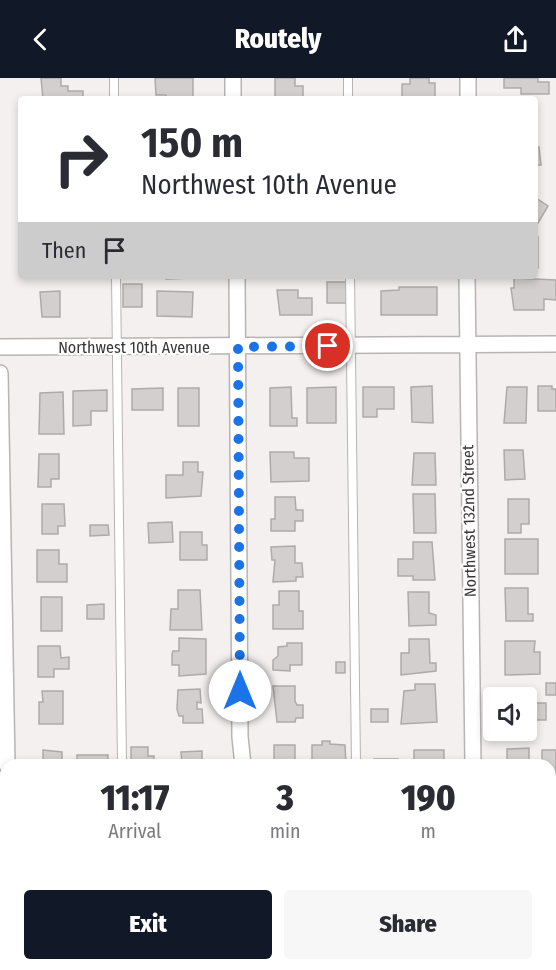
<!DOCTYPE html>
<style>
:root{--surface:#fff;--page:#f7f7f7;--text:#2b2b33;--muted:#7c7c81;--accent:#111827}
body{margin:0;font-family:"Fira Sans Condensed",sans-serif;background:var(--page);color:var(--text);height:100vh;display:flex;flex-direction:column;font-size:22px;white-space:nowrap}
*{box-sizing:border-box;margin:0}
p{font-size:20px;color:var(--muted)}
.icon{flex:none;width:33px;height:33px;fill:none;stroke:currentColor;stroke-width:2;stroke-linecap:round;stroke-linejoin:round}
.map{position:relative;flex:1;overflow:hidden}
.details{position:absolute;left:0px;top:681px;width:556px;height:212px;display:flex;flex-direction:column;background:var(--surface);border-radius:18px 18px 0 0;box-shadow:0 3px 9px #0003}
.details>*{flex:none}
.banner{position:absolute;left:18px;top:18px;width:520px;height:183px;border-radius:6px;box-shadow:0 3px 9px #0003;background:#fff;color:var(--text);overflow:hidden}
.tools{position:absolute;left:483px;top:609px;display:grid;gap:12px}
.tools a{display:grid;place-items:center;width:54px;height:54px;border-radius:6px;background:var(--surface);box-shadow:0 3px 9px #0003;font-size:30px}
.pin{position:absolute;display:grid;place-items:center;width:51px;height:51px;color:#fff;margin:-26px;border:3px solid #fff;border-radius:50%;box-shadow:0 2px 6px #0007}
.me{position:absolute;width:66px;margin:-33px;rotate:0deg;stroke-linejoin:round;filter:drop-shadow(0 0 4px #0008)}
.turn{display:flex;align-items:center;gap:21px;height:126px;padding:0 24px;font-size:27px}
.turn .icon{width:78px;height:78px;stroke-width:2.5}
.turn b{display:block;font-size:42px;line-height:51px}
.then{display:flex;align-items:center;height:57px;padding:0 24px;background:#0003;gap:12px;font-size:22px}
.eta{display:flex;justify-content:space-evenly;align-items:center;height:102px;text-align:center}
.eta b{font-size:36px;font-weight:800;line-height:42px}
.button{display:flex;gap:12px;margin-top:auto;padding:12px 24px}
.button a{flex:1;height:69px;border-radius:6px;background:var(--accent);color:#fff;font-size:24px;font-weight:800;line-height:69px;text-align:center}
.button a+a{background:var(--page);color:var(--text)}
header{display:flex;justify-content:space-between;align-items:center;height:78px;padding:0 24px;background:var(--accent);color:#fff;font-size:27px;font-weight:800}
.map>svg:first-child{display:block}
.building{fill:#d4cfcf;stroke:#afaaaa;stroke-width:1.5}
.lines{fill:none;stroke-linecap:round;stroke-linejoin:round}
.service-casing{stroke:#b8b4b3;stroke-width:10}
.minor-casing{stroke:#b8b4b3;stroke-width:18}
.service{stroke:#fff;stroke-width:8}
.minor{stroke:#fff;stroke-width:15}
.route{stroke:#1a73e8;stroke-width:10;stroke-dasharray:0 18}
.labels{text-anchor:middle;dominant-baseline:central;stroke-width:4.5;stroke-linejoin:round;paint-order:stroke}
.street-label{font-size:16px;fill:#393737;stroke:#fff}
</style>
<header><svg class="icon" aria-label="back" viewBox="0 0 24 24"><path d="M15 5l-7 7 7 7"/></svg>Routely<svg class="icon" aria-label="share" viewBox="0 0 24 24"><path d="M12 15V3M7 8l5-5 5 5M5 13v7h14v-7"/></svg></header>
<div class="map">
<svg width="556" height="892" viewBox="0 0 556 892">
<rect width="100%" height="100%" fill="#f5f0f0"/>
<path class="building" d="M41 0H61V8H68V13H83V21H43Z
M155 0H193V20H166V17H156Z
M275 0H295V8H303V21L275 19Z
M410 0H429V5H435V21H402V6H410Z
M504 0H538V4H549V16H521V10H504Z
M536 69H539L541 87H536Z
M536 120 548 128 538 145 536 143Z
M536 159H538V190H536Z
M166 198H191V200L166 201Z
M514 200 556 202V222L544 221V232H514L511 210H514Z
M327 204H347V225H327Z
M123 206H142V229H123Z
M399 209H437V237H381V213L399 212Z
M277 212H298V220H312V237H280Z
M60 213V239H42L40 214Z
M157 213 193 214 192 239 157 238Z
M432 308 433 345 412 344 411 309Z
M538 308H552V311H556V333H538Z
M291 309 292 340H297V348H270V310Z
M336 309V345H307V310Z
M363 309H394V331H377V339H363Z
M507 309H527L526 345H504Z
M163 310V332H132V311Z
M178 310H199V348H178Z
M107 312V333H91V347L73 348V313Z
M63 314 64 356H39L40 315Z
M504 372H523L525 401 505 402Z
M270 374H294V380H309V403L271 404Z
M414 375H435L436 407H412Z
M39 376H59V401H51V409H38Z
M183 384H198V394H203L201 418 166 420V397H183Z
M413 416H435L436 455H414Z
M275 419H295L296 432H303V443H295V453H271V441H275Z
M508 421H529V446H521V455H508Z
M42 426H64L65 448H58V456H42Z
M172 444 173 464 149 465 148 445Z
M90 447H108L109 457 90 458Z
M180 454H202V467H207V482H180Z
M505 461H538V496H505Z
M413 464H432L435 502H413V498H398V481H413Z
M295 468V485H302L303 499H296V503L273 504 275 482H272L271 469Z
M37 472H59V486H67V504H37Z
M505 510H528V536H533V543H506Z
M178 512H200L202 552H170L171 531H178Z
M279 513H299V533H303V551H273V527H279Z
M408 514H429V535L436 537V547L409 548Z
M41 519H62V553H41Z
M104 526V541H87V527Z
M179 560 206 561V596L179 598V587H172V576L173 573H179Z
M409 561H429L430 585H436V593L401 597V575H409Z
M505 563H535L534 574H540V596L505 597Z
M287 565H302V587H290V593L273 592V582L278 578V569L287 568Z
M38 568H60L61 580 69 579V591H54V599H38Z
M336 584H345V595H336Z
M546 605H556V617H546Z
M415 606H435L437 644 401 646 404 613 415 612Z
M273 608H295V623L297 627H303V640H296L295 644H277Z
M531 610V625H546V642H526V620H510L509 611Z
M200 611 201 625 197 624V631H202L203 645H183V638H179L177 631 178 612Z
M42 613H63V646H39V624H43Z
M371 631H388V644H371Z
M322 663H330V666L345 667 346 687H312V667H322Z
M274 667H295V687H274Z
M131 669H148V678H154V683H169V687H131Z
M529 670V687H507V671Z
M43 672 62 674V687H39L43 685Z
M414 672H444V687H414Z
M542 672H556V704H550V687H542Z
M202 673V687H182L181 674Z
M77 677H108V687H74L77 686Z
M374 681H398L399 687H366V684H374Z
M554 782H556V814H554Z
M42 889H64V892H42Z
M415 889H437V892H415Z
M512 889H533V892H512Z"/>
<g class="lines">
<g class="service-casing">
<path id="service" d="M114 0V21
M348 0V21
M116 198 122 687
M350 198 356 687
M123 886V892
M357 886V892"/>
</g>
<g class="minor-casing">
<path id="minor" d="M233 0V21
M468 21V0
M237 198 240 659 243 687
M467 198 473 687
M0 269 556 266
M0 295 7 687
M550 741H556
M0 747H6
M9 886V892
M243 886V892
M474 886V892"/>
</g>
<use href="#service" class="service"/>
<use href="#minor" class="minor"/>
</g>
<g class="lines">
<path class="route" d="M240 613 238 269 328 268"/>
</g>
<g class="labels">
<g class="street-label">
<text x="134" y="269">Northwest 10th Avenue</text>
<text transform="translate(469 443) rotate(-91)">Northwest 132nd Street</text>
</g>
</g>
</svg>
<div class="tools">
<a><svg class="icon" aria-label="sound" viewBox="0 0 24 24"><path d="M4 9h4l5-4v14l-5-4H4zM17 9q2 3 0 6"/></svg></a>
</div>
<div class="pin" style="left:328px;top:268px;background:#d93025"><svg class="icon" aria-label="arrive" viewBox="0 0 24 24"><path d="M6 21V4h12l-3 4 3 4H6"/></svg></div>
<svg class="me" style="left:240px;top:613px" viewBox="-20 -20 40 40"><circle r="19" fill="#fff"/><path d="M0-13L10 11 0 6-10 11z" fill="#1a73e8"/></svg>
<div class="banner">
<div class="turn"><svg class="icon" aria-label="right" viewBox="0 0 24 24"><path d="M7 20v-9h11M14 6l5 5-5 5"/></svg><div><b>150 m</b>Northwest 10th Avenue</div></div>
<div class="then">Then<svg class="icon" aria-label="arrive" viewBox="0 0 24 24"><path d="M6 21V4h12l-3 4 3 4H6"/></svg></div>
</div>
<section class="details">
<div class="eta">
<div><b>11:17</b><p>Arrival</p></div>
<div><b>3</b><p>min</p></div>
<div><b>190</b><p>m</p></div>
</div>
<div class="button"><a>Exit</a><a>Share</a></div>
</section>
</div>
